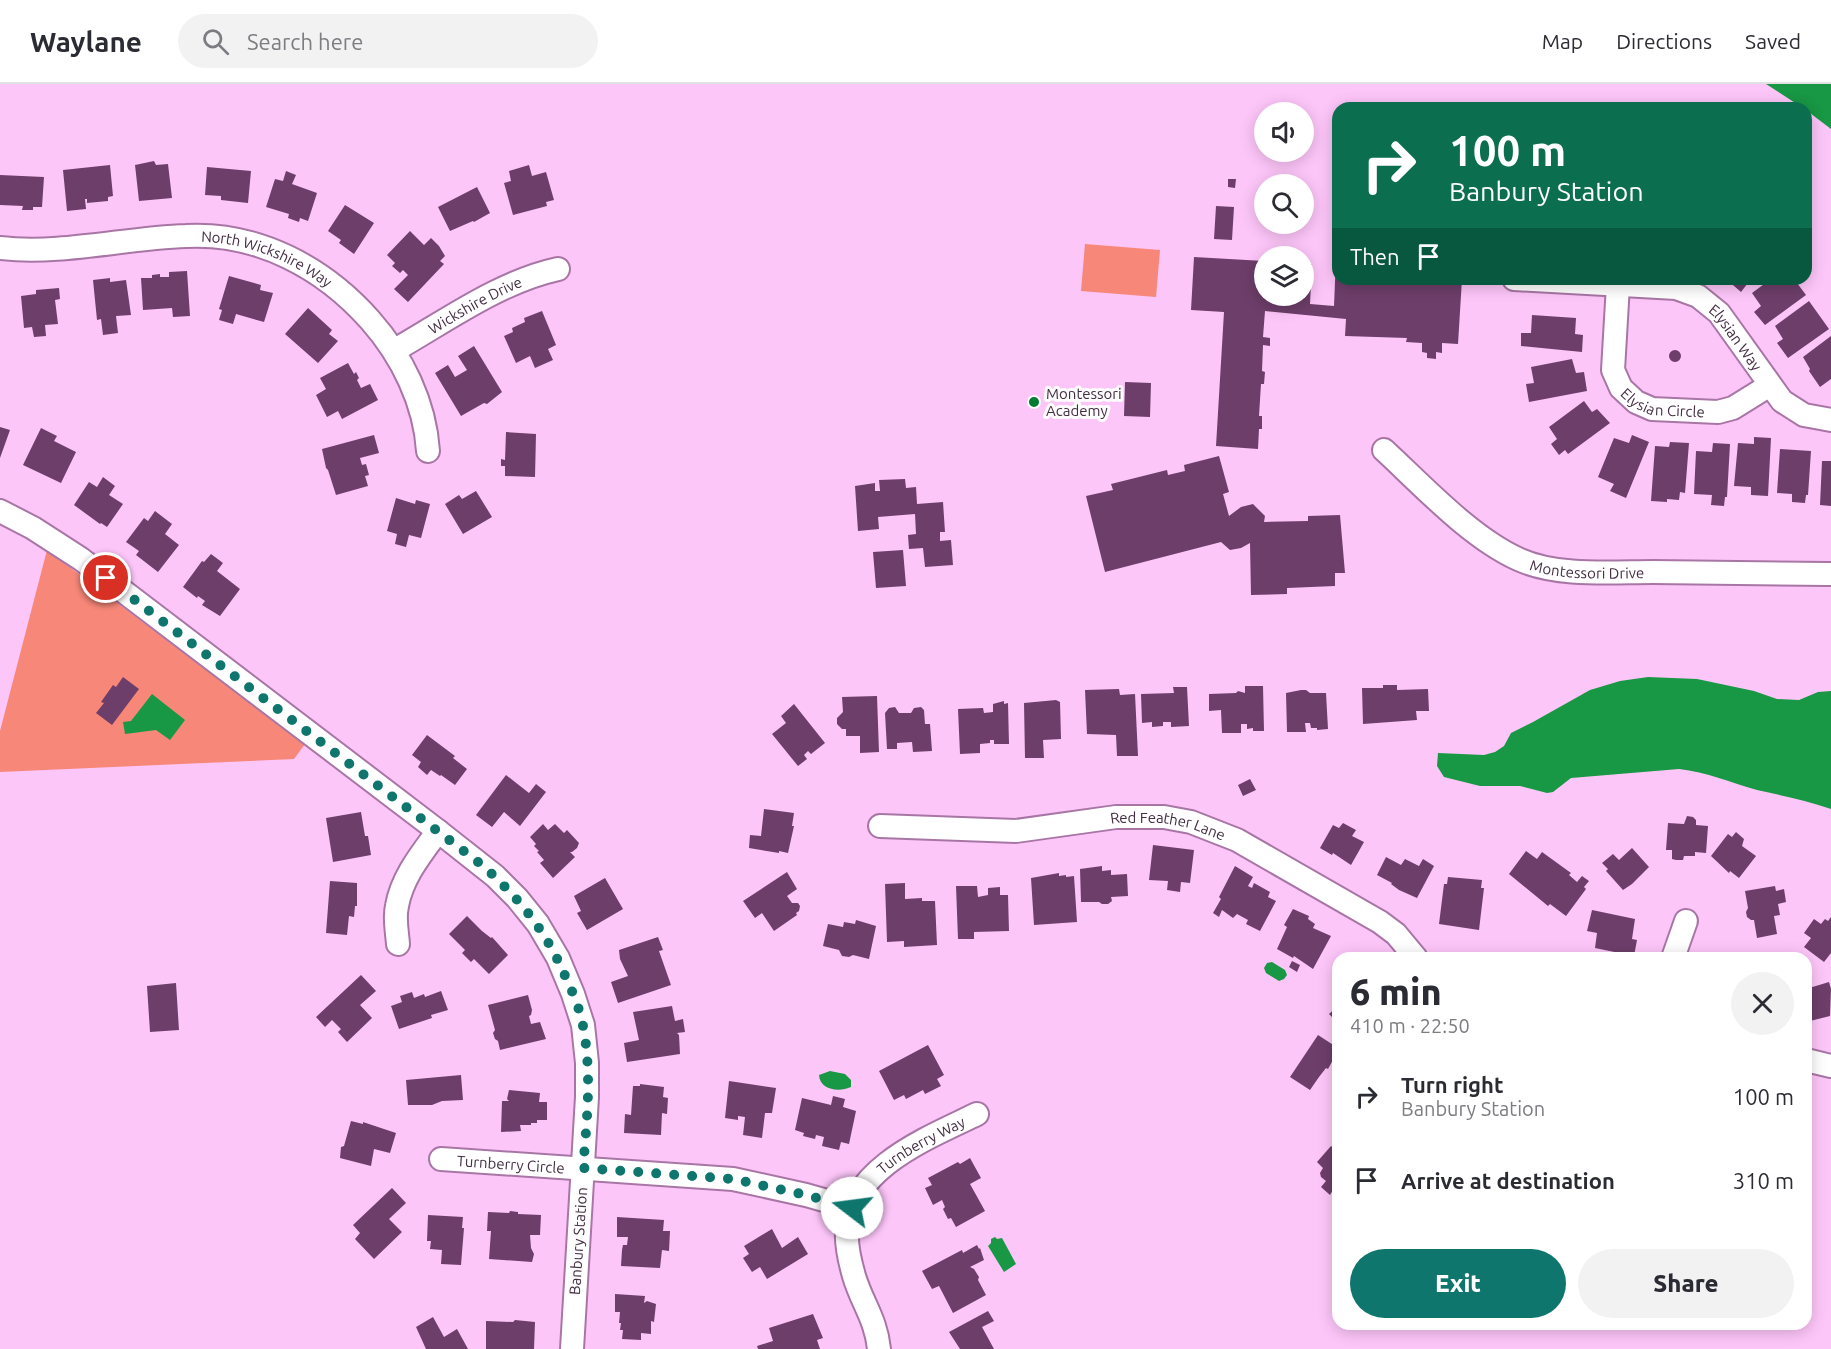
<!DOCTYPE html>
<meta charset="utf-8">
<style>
:root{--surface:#fff;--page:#f2f2f3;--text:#2b2b33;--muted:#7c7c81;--line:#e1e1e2;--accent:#0f766e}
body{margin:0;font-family:Ubuntu,sans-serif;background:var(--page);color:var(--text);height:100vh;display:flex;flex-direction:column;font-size:22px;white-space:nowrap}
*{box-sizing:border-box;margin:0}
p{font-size:20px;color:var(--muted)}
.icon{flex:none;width:33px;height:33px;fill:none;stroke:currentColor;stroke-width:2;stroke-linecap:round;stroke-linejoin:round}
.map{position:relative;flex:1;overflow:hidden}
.panel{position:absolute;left:1332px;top:868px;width:480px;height:378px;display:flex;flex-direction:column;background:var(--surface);border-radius:18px;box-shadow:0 3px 15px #0003}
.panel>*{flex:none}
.banner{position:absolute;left:1332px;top:18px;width:480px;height:183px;border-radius:18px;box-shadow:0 3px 15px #0003;background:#0b6e4f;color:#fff;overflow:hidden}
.controls{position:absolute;left:1254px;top:18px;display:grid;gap:12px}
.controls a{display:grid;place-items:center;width:60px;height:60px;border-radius:50%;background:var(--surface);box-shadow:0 3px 15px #0003;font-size:30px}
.pin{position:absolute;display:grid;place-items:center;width:51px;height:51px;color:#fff;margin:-26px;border:3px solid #fff;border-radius:50%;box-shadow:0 2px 6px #0007}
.me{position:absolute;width:66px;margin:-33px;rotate:285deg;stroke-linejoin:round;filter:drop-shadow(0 0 4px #0008)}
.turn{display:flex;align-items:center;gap:21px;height:126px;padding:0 18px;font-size:27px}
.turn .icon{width:78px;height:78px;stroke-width:2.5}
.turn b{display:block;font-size:42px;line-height:51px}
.then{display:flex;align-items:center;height:57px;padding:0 18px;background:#0003;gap:12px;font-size:22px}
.round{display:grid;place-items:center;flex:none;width:63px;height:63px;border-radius:32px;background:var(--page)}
.head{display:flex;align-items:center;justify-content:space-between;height:102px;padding:0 18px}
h1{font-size:36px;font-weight:800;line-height:45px}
.button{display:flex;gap:12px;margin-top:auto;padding:12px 18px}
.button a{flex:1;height:69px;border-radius:36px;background:var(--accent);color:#fff;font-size:24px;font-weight:800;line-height:69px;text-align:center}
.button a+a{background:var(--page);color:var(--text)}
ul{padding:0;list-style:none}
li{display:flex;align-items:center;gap:18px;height:84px;padding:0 18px}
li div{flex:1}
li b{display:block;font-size:22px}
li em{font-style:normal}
header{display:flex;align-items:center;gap:36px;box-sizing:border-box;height:84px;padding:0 30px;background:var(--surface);border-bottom:2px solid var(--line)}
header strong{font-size:28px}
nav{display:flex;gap:33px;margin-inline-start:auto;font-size:21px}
.search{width:420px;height:54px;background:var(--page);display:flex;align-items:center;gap:15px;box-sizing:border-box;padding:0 21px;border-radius:33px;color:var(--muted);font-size:22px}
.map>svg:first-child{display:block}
.green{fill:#f78778}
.water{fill:#189744}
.building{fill:#6d3e6a}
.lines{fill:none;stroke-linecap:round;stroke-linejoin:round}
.minor-casing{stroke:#a876a5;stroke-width:26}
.minor{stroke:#fff;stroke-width:22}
.route{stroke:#0f766e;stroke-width:10;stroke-dasharray:0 18}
.poi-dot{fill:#007b32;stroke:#fcfcfc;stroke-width:2}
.labels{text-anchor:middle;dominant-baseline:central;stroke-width:6;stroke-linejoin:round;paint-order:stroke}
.street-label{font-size:15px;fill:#432e42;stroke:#fcfcfc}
.poi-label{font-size:15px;fill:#432e42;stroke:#fcfcfc;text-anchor:start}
</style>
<header>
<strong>Waylane</strong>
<div class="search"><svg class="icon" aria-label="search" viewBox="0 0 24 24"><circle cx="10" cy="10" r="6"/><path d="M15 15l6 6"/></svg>Search here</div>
<nav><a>Map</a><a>Directions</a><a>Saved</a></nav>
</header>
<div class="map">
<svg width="1831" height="1265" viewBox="0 0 1831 1265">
<rect width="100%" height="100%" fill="#fdc6f9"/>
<path class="green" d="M1085 160 1160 166 1156 213 1081 207Z
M47 466 305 660 294 675 0 688V647Z"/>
<path class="water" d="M1766 0H1831V45L1806 26V24H1803Z
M1648 593 1697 595 1754 607 1777 615 1799 616 1818 608 1831 607V725C1806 716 1783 712 1757 706 1732 699 1706 688 1679 685L1571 694 1553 708 1547 709 1520 702H1480L1444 693 1437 682 1438 669 1484 671 1495 668 1504 662 1511 649 1533 638 1590 606 1620 597Z
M152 610 185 636 170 656 156 646 125 650 123 638 131 637Z
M1272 878 1285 886 1287 891 1284 895 1279 897 1266 889 1264 884 1267 879Z
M830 987 845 990 851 996V1003C840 1008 820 1007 819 991Z
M995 1153 997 1155 1002 1154 1016 1180 1004 1188 988 1162 991 1159V1155Z"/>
<path class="building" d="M154 77 156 81 168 80 172 114 139 117 135 81Z
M110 81 113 112 108 113V117L87 119V115H85L86 125 67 127 63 86Z
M529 81 532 92 546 88 554 116 546 118 547 122 513 131 504 99 511 97 509 87Z
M207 83 251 87 248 119 221 116V112L205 111Z
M286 87 296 91 292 100 317 109 308 137 300 134 299 138 288 134 289 130 266 123 275 95 283 97Z
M0 91 44 93 42 123H33V126H22L23 122 0 121Z
M1228 95H1236L1235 104 1228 103Z
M477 103 490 129 474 138 473 137 450 147 438 123Z
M345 121 374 139 354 170 339 159 341 156 328 147Z
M1216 122 1234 123 1232 156 1214 155Z
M410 147 424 161 431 154 439 162 445 172 440 177 444 180 408 218 394 205 408 191 403 186 400 189 392 182 395 179 387 171Z
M1194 173 1264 177V212H1304V180H1312L1310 220 1334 222 1336 173H1338V195H1462L1458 260 1442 259V269L1436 268V275L1427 274V269L1422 268V259L1406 258 1407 254 1345 252 1346 235 1265 227 1263 253 1270 254V262L1263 261 1262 287 1265 288 1264 300H1261L1259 332H1262V345H1259L1258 365 1216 362 1224 228 1191 226Z
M187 187 190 232 173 233 172 224 143 226 141 194H152V191L160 190V193H169V188Z
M229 192 261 201 260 206 273 209 264 238 236 230 233 240 219 236 222 226 219 225Z
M110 194V198L126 196 131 231 116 232 118 249 103 251 101 235 97 236 93 196Z
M1726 195H1751L1741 208Z
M1771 195H1794L1806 211 1765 241 1754 228 1761 222 1752 209Z
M59 204 60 215 55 216 58 240 45 241 46 252 34 253 32 243 24 244 21 212 36 210V206Z
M1809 217 1829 245 1788 274 1777 259 1783 255 1775 242Z
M308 224 332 246 329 250 338 257 318 279 285 250Z
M542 227 556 261 548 265 553 276 535 284 530 272 516 279 504 252 513 248 512 244 525 238 524 234Z
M1532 231 1576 234 1575 250 1583 251 1582 268 1521 262V249H1531Z
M1831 252V295L1820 303 1809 287 1810 285 1803 273Z
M474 262 502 308 487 320 484 319 461 332 435 289 448 281 455 293 467 286 458 272Z
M1669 272a6 6 0 1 1 12 0a6 6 0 1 1-12 0Z
M1572 275 1576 289 1584 288 1587 307 1529 318 1526 300 1534 299 1531 283Z
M348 279 354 290 356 288 359 294 357 296 361 304 370 300 378 316 342 335 338 327 327 333 316 311 326 305 320 294Z
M1125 298 1151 299 1150 333 1124 332Z
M1584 317 1592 328 1597 325 1610 339 1568 370 1565 366 1559 371 1551 360 1557 355 1549 343Z
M0 343 10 346 0 374Z
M41 344 57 352 54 357 76 368 61 399 23 381Z
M506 348 536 350 535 393 505 392V382H501V375L505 376Z
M374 351 379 369 360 374 362 381 366 380 369 391 365 392 368 402 336 411 328 386 326 384 322 365Z
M1632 351 1649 358 1626 414 1610 407 1614 400 1598 393 1614 354 1629 359Z
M1754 353 1771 354 1768 412 1751 411V403L1734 402 1738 359 1754 360Z
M1670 358 1689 359 1685 409 1680 408 1679 416 1667 415V418L1651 417 1655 362 1669 363Z
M1713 359 1730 360 1727 413H1725L1724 422 1711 421 1712 411 1694 410 1696 367 1712 368Z
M1780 365 1811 367 1808 411H1806L1805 419 1792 418V410L1777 409Z
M1219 372 1229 408 1223 410 1229 432 1241 423 1253 420 1265 432 1264 438 1308 437V432L1340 431 1345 489H1335V502L1287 504V510L1251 511 1250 459 1241 464 1230 466 1221 458 1105 488 1086 412 1113 406 1111 400 1167 386 1168 391 1185 387 1184 381Z
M1822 377H1831V422L1820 421Z
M103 393 115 402 109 411 123 420 107 443 101 439 100 440 74 421 89 398 97 403Z
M905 395 906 404 916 403 917 420 943 418 945 448H940V457L951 456 953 481 925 483 923 464 909 465 908 451 916 450 915 430 878 433 879 445 858 447 855 402 875 399V407H880L879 396Z
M476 407 492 433 463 450 445 420 459 411 462 415Z
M396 414 415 420 416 416 430 420 421 454 409 451 406 463 395 460 397 450 387 447Z
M155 427 172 440 165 450 179 461 158 488 136 471 139 467 126 458 144 434 148 437Z
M903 466 906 502 876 504 873 468Z
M211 470 223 479 217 487 240 505 220 532 202 521 205 517 198 512 197 514 183 503 202 477 204 478Z
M123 593 139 605 112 641 96 629 104 619 101 618 113 601 116 603Z
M1383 601H1397V606L1428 605 1429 627H1416L1417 636 1363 640 1362 604H1383Z
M1245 602H1263L1264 647H1253V644L1247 645V640H1241V649H1222L1221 626 1209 627V610L1236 609 1238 607 1245 609Z
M1173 603H1187L1189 642 1171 643V638H1163V642L1152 643V638L1142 639 1141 610 1174 609Z
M1119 605 1120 611 1135 610 1138 672H1117L1116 651 1087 650 1085 606Z
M1301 606H1306L1310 609H1326L1328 645 1317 646V644H1311L1310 639H1305L1306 648H1287L1286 609Z
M877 612 879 668 860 669V652H846V645H842L837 640V634L843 628 842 613Z
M1056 616 1060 618 1061 655 1043 656 1044 674H1025L1024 619Z
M1004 617V620L1008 619 1009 660H994V656H990V659L980 660V669L960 670 958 625 983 624 984 629 993 628V620Z
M794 620 825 659 811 670 808 667 804 671 807 675 798 682 772 650 786 639 781 632Z
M895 623 899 629H911L914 624 921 623 924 626 925 640H930L932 667 913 668 912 658 897 659V665H887L885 629 889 624Z
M427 651 455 672 453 674 467 685 455 701 441 691 440 692 431 686 427 691 418 683 421 678 412 671Z
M506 691 529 709 536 700 546 708 520 742 504 728 492 743 476 731Z
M1250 695 1256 706 1243 712 1238 701Z
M764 725 794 729 792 742H794L788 769 779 767V769L749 764 750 751 761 752Z
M361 728 365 752H368L371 771 333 778 326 734Z
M1687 732 1693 733 1696 736V741L1708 742 1706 769 1695 768V772H1684L1683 776H1676L1672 775V766H1666L1668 739 1684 740Z
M1343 739 1356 746 1352 752 1364 758 1351 781 1333 769 1332 771 1320 764 1333 741 1339 744Z
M543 740 548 746 555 740 564 749 567 746 579 759 577 764 572 768H570L575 773 553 794 540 779 544 776 537 768 539 767 534 762 536 760 530 753Z
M1736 748 1744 755 1742 762 1756 772 1739 794 1730 787 1729 789 1711 772 1728 750 1732 753Z
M1153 761 1194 766 1190 799 1181 798 1180 808 1167 806 1168 797 1149 796Z
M1632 764 1649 783 1632 800 1623 806 1606 787 1608 785 1602 779 1613 770 1619 776Z
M1526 767 1537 775 1542 768 1571 789 1569 791 1577 798 1582 792 1589 797 1584 803 1586 805 1566 832 1550 820 1548 822 1509 790Z
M1386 773 1401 781 1405 775 1419 782 1423 775 1434 782 1417 814 1399 806 1391 800 1392 799 1377 791Z
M1102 782V787L1111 786V791L1127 790 1128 812 1111 813 1112 817 1108 820H1102L1099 818H1081L1080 785Z
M1235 782 1253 793 1248 802 1252 804 1254 799 1270 808 1268 813 1276 817 1260 847 1246 840 1248 836 1237 830 1233 834 1222 826 1219 833 1213 829 1221 815 1219 813Z
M787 788 797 805 787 812 792 819H798L800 822 799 827 796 829 797 831 774 847 762 829 755 834 743 817Z
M1059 789V792L1066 791V793L1074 792 1077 838 1034 841 1031 794Z
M1448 793 1482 796 1481 804H1484L1479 846 1439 840 1444 800H1447Z
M605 794 623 825 587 846 577 829 581 827 574 812Z
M330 797 357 799V822H355L354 833 349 832 347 851 326 849Z
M905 799V815L922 814V817H935L937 861 904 863V857L887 858 885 800Z
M956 802H977L978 813 988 811V804L1000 803V811H1008L1009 847 974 848V855H958Z
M1775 802 1776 807 1784 805 1786 818 1778 820 1780 831 1774 832 1777 850 1757 854 1754 836H1751L1747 833 1746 828 1748 824 1745 807Z
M1293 825 1309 832 1308 835 1315 840 1313 844 1331 852 1313 885 1294 872 1293 874 1277 865 1287 843 1284 841Z
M1592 826 1635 835 1632 855 1637 856 1634 872 1595 864 1597 849 1587 847Z
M467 832 482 847 491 854 492 853 508 871 489 890 474 875 471 878 462 869 465 866 449 850Z
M1831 833V869L1824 878 1804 863 1811 854 1804 849 1814 835 1821 840 1825 835 1828 837Z
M856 836 876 842 869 875 853 871 849 873 842 872 839 866 823 862 828 840 843 843 844 838 855 840Z
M658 853 663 866 659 867 671 901 618 919 611 898 628 892 620 875 619 866Z
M1292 877 1300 881 1297 888 1289 883Z
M361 891 376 907 360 921 372 934 347 958 338 948 341 945 332 936 325 943 316 933Z
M1829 898 1831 905 1830 932 1810 937V933L1806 934V905Z
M176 899 179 946 150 948 147 902Z
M441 907 448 926 431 931 432 934 399 945 391 922 402 918 400 912 412 908 414 914 424 910 425 913Z
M528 911 532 926 531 931 529 932 531 940 540 938 546 955 500 966 498 957 495 955 493 949 495 946 488 921Z
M672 922 675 937 683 935 685 948 677 949 679 951 680 970 627 978 624 959 639 956 633 928Z
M1338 922V939L1329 930Z
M1318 951 1338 964V967L1328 985 1326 984 1319 993 1310 1006 1290 993Z
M928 961 944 991 937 995 941 1002 925 1010 923 1006 906 1015 904 1011 894 1016 879 987Z
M461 991 463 1016 442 1017 432 1021H408L406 996Z
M729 997 776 1004 772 1029H765L762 1054 743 1051 745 1033 738 1032V1036L725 1034Z
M640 1000 664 1003 663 1013 668 1014 667 1030 662 1029 661 1051 624 1049 625 1030 631 1031 633 1002H640Z
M509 1006 540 1009 539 1018H547V1036H537V1039H531V1041H520L521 1047 501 1048 502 1017H509L507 1015Z
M833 1012 845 1015 843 1023 856 1027 849 1060 841 1058 839 1066 822 1062 824 1053 816 1051 815 1055 803 1052 804 1049 795 1046 802 1014 831 1021Z
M351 1037 363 1040V1038L396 1049 390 1069 374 1065 371 1082 340 1074 341 1063 344 1062Z
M1331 1062 1338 1068V1110L1333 1106 1330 1111 1321 1103 1326 1097 1321 1093 1320 1089 1323 1084 1317 1078Z
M970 1074 981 1094 970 1100 985 1127 956 1143 951 1134 948 1135 943 1125 945 1123 942 1116 933 1121 925 1104 932 1101 928 1094 958 1078 960 1080Z
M392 1104 406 1119 389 1135 402 1148 374 1175 355 1155 360 1149 353 1141Z
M510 1127 518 1128V1130L541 1131 540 1151H530L531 1164 534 1170 532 1178 489 1175 491 1147H487L488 1128 509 1129Z
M428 1131 463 1133 462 1144H464L461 1181 441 1180 442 1166 430 1165 431 1157H427Z
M617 1133 664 1136 663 1147H670L669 1167 662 1166 660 1184 621 1182 622 1166 623 1161H627L628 1153H617Z
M772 1145 782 1164 798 1153 808 1170 767 1195 760 1183 752 1188 743 1174 749 1170 744 1162Z
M977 1161 979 1165 980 1164 984 1176 970 1183 974 1185 979 1193 978 1196 986 1211 953 1229 939 1202 932 1205 922 1187 962 1166 963 1169Z
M615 1210 645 1212 644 1219 647 1217 656 1220 654 1238 651 1237V1250L641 1249V1256L622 1255 623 1246H620L621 1239H619L620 1228H615Z
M988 1227 994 1237 982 1243 994 1265H960L949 1248Z
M813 1230 823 1254 817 1256 820 1265H758L757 1262 773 1257 769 1244Z
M433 1233 444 1253 457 1245 468 1265H426L416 1243Z
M515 1236 535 1238 534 1265H486V1237L513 1238Z"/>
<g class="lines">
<g class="minor-casing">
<g id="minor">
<path id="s1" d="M0 164C62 171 124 154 186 152 258 148 324 184 370 236 402 272 425 319 428 367"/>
<path id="s2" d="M1514 195 1676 204 1698 212 1719 229 1782 317 1804 331 1831 336"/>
<path id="s3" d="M1618 201 1613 286 1621 304 1636 318 1652 325 1718 328 1733 324 1770 301"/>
<path id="s4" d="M395 266C446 237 499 198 558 185"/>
<path id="s5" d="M1384 366C1424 403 1470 453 1518 475 1557 493 1611 488 1653 488 1713 489 1772 489 1831 490"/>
<path d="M0 427 33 444 81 475 438 747 495 792 517 814 538 840 558 874 573 910 583 941 587 979V1013L572 1265"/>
<path id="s6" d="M880 742 1016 747 1116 733H1164L1191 738 1237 756 1380 838 1396 850 1416 874"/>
<path d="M398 860C397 847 394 834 397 822 402 793 422 769 438 747"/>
<path d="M1673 874 1686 837"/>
<path d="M1806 976 1831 982"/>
<path id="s7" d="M441 1075 733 1095 806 1111 852 1124"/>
<path id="s8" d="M879 1265C876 1235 862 1219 854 1192 850 1178 846 1161 847 1147 849 1084 930 1053 977 1030"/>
</g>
</g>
<use href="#minor" class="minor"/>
</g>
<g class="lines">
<path class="route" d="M106 494 482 781C520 815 546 847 566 894 573 909 580 925 583 942 592 988 587 1037 583 1084L733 1095 806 1111 852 1124"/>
</g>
<circle class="poi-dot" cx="1034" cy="318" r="6"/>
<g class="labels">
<g class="street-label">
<text stroke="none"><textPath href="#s1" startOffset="272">North Wickshire Way</textPath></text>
<text stroke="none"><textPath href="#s4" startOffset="92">Wickshire Drive</textPath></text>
<text stroke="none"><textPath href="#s2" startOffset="242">Elysian Way</textPath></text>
<text stroke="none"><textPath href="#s3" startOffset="152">Elysian Circle</textPath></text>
<text stroke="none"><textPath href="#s5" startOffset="244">Montessori Drive</textPath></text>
<text stroke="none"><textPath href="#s6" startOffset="290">Red Feather Lane</textPath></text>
<text stroke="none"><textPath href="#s8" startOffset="243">Turnberry Way</textPath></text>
<text stroke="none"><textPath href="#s7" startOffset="70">Turnberry Circle</textPath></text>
<text transform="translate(578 1157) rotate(-86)">Banbury Station</text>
</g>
<g class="poi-label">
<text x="1046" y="309">Montessori<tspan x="1046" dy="17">Academy</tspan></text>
</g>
</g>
</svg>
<div class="controls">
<a><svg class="icon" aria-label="sound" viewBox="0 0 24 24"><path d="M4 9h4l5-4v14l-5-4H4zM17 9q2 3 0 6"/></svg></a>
<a><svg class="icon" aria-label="search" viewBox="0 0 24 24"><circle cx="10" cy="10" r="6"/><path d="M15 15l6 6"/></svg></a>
<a><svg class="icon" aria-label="layers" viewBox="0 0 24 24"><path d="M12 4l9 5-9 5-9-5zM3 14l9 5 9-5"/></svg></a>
</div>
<div class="pin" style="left:106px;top:494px;background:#d93025"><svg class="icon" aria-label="arrive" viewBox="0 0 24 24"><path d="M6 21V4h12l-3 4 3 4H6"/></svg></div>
<svg class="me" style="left:852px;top:1124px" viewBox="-20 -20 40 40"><circle r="19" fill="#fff"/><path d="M0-13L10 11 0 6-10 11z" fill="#0f766e"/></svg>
<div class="banner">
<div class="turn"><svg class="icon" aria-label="right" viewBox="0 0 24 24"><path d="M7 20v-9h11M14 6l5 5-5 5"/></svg><div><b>100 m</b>Banbury Station</div></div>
<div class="then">Then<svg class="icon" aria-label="arrive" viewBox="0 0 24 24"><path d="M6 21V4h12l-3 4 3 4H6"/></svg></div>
</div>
<section class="panel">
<div class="head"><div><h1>6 min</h1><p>410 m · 22:50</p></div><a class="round"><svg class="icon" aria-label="close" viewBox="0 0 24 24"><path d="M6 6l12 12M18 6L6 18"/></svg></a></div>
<ul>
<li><svg class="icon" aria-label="right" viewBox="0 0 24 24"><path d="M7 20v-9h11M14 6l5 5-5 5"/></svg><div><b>Turn right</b><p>Banbury Station</p></div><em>100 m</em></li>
<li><svg class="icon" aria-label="arrive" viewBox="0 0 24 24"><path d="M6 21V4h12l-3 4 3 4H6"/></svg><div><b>Arrive at destination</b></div><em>310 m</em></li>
</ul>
<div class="button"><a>Exit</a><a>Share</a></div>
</section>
</div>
